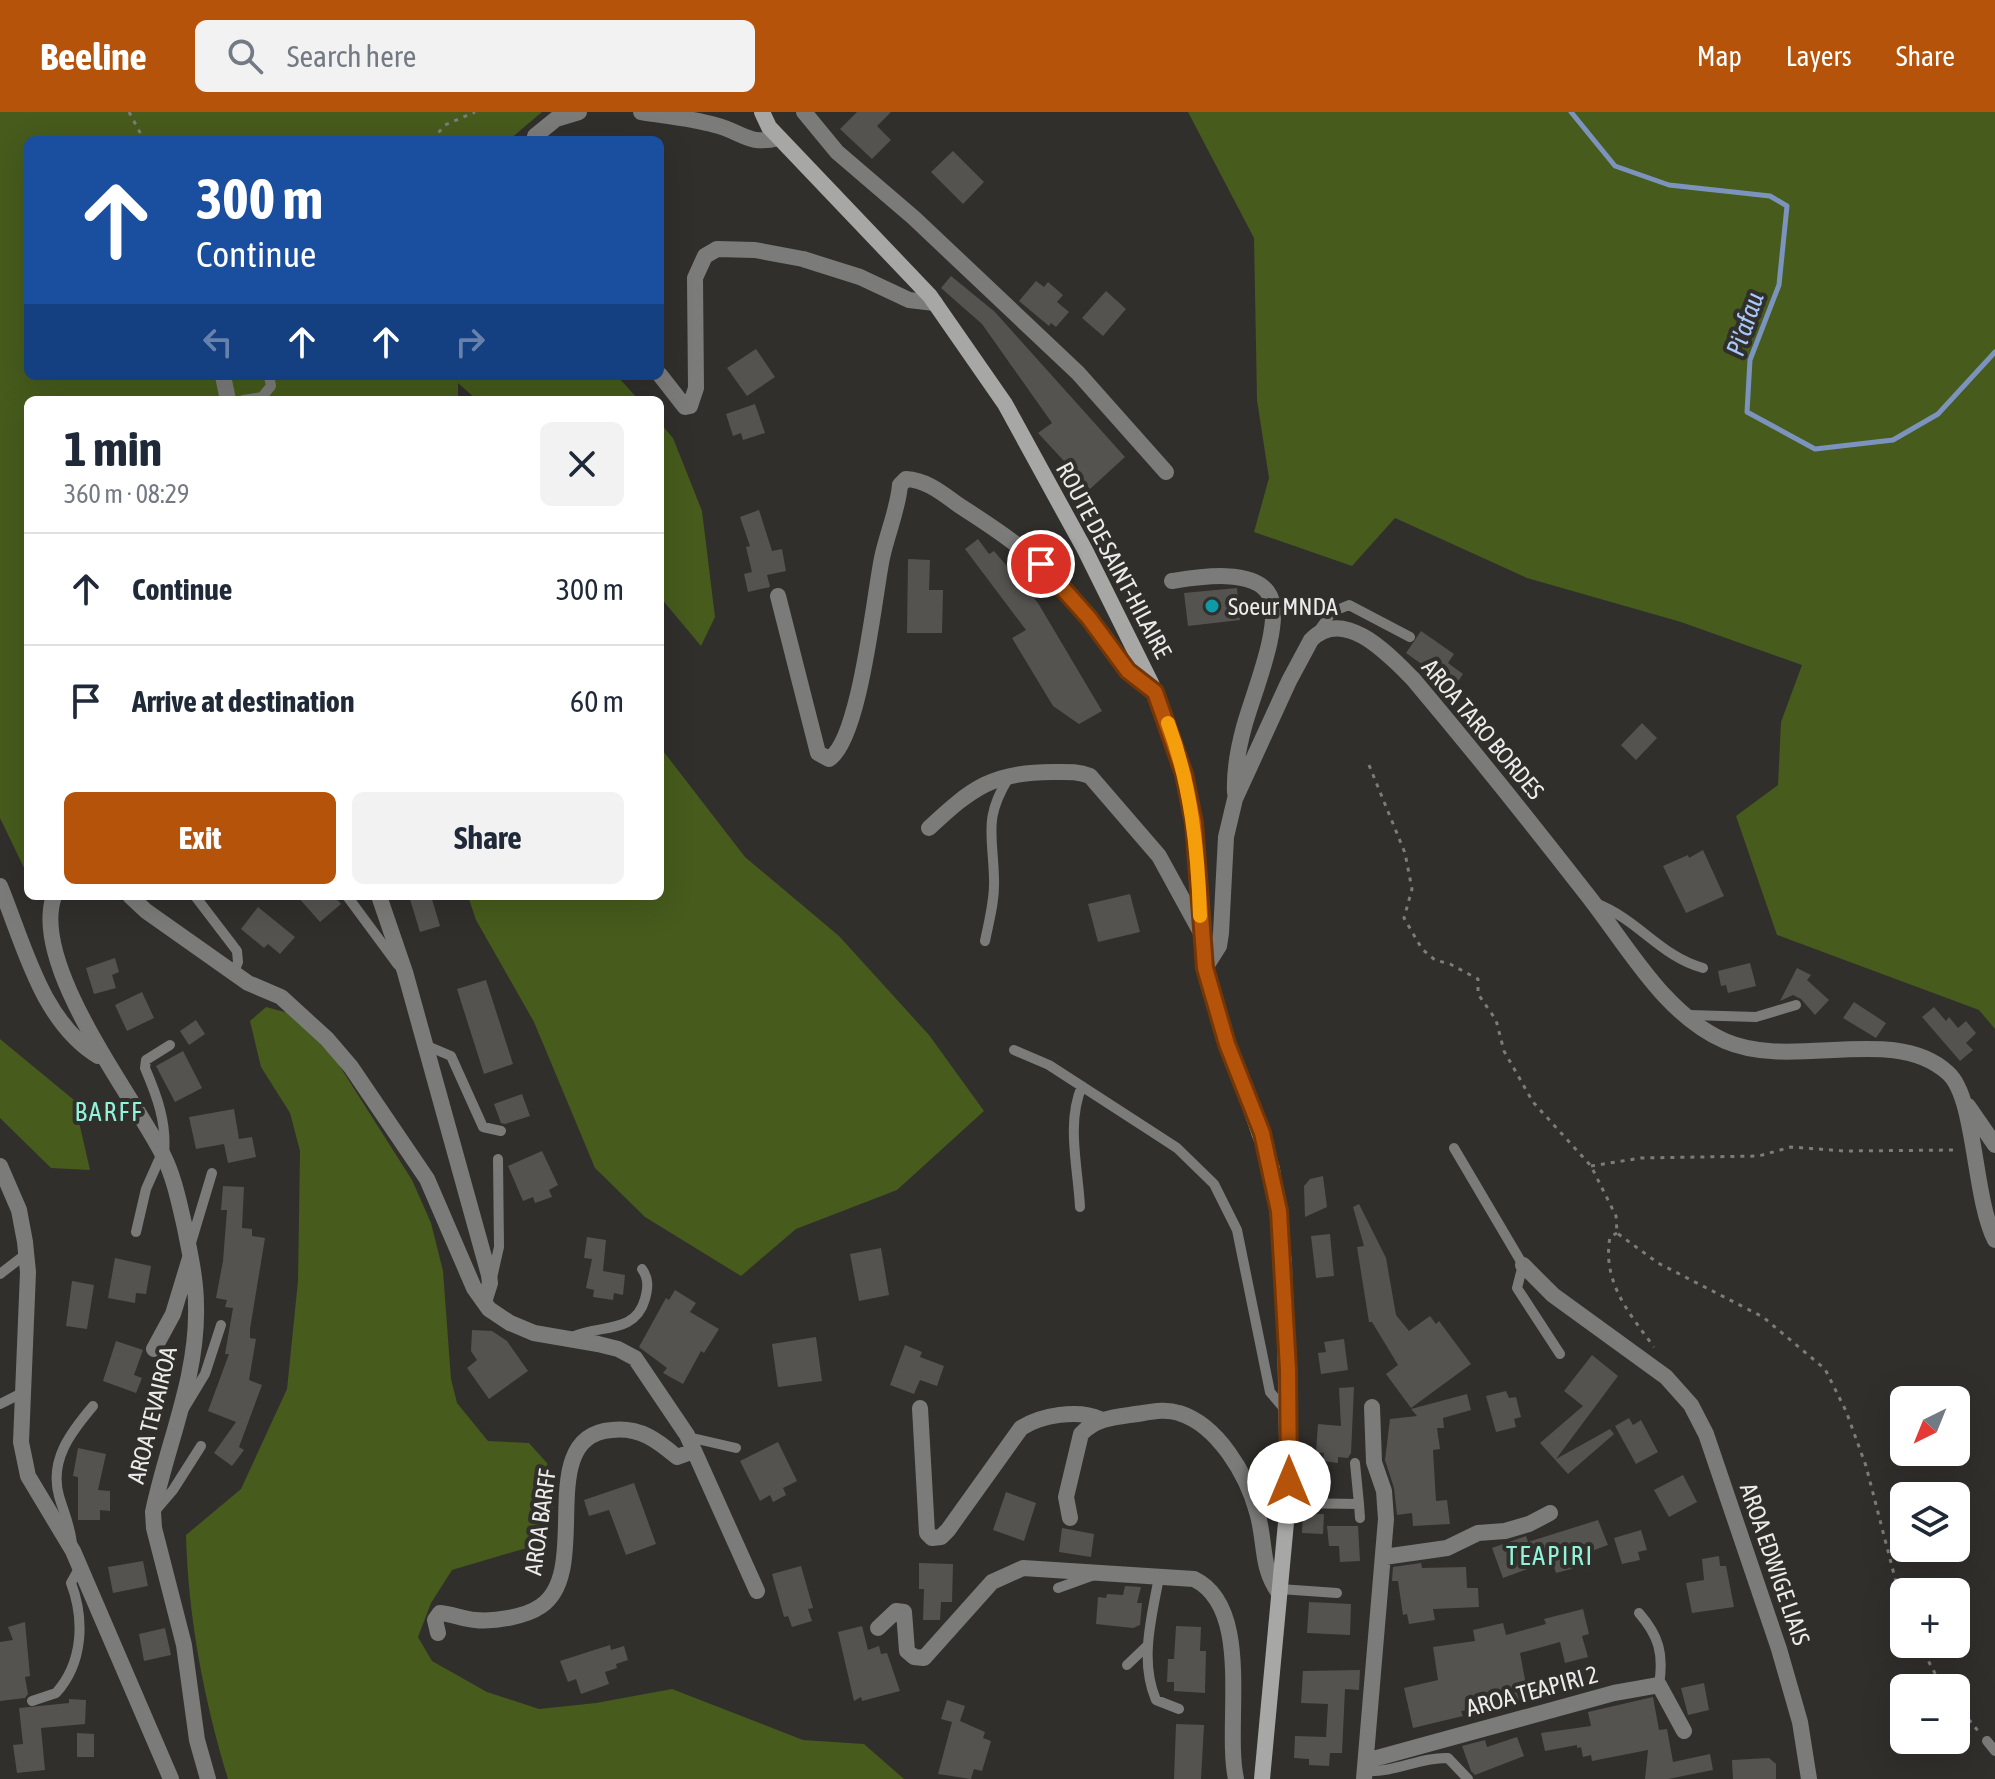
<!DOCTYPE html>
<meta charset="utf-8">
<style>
:root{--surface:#fff;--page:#f2f2f3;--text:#1f2937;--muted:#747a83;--line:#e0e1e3;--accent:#b45309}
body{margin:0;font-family:"Asap Condensed",sans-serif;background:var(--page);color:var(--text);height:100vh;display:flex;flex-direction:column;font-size:30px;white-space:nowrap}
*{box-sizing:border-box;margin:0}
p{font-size:26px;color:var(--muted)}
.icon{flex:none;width:44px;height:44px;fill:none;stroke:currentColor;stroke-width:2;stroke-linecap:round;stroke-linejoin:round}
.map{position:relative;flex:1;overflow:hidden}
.side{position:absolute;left:24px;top:284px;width:640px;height:504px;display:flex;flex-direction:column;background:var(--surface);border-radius:12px;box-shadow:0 8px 32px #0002}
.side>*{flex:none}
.hud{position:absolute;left:24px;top:24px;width:640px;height:244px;border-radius:12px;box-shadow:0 8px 32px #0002;background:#1a4fa0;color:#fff;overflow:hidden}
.needle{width:52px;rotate:223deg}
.controls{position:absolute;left:1890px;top:1274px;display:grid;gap:16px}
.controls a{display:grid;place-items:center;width:80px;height:80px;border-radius:12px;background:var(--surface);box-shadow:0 8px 32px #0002;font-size:40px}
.pin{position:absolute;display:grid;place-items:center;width:68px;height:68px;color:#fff;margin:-34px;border:4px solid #fff;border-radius:50%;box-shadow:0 2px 8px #0007}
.me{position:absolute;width:88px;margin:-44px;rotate:0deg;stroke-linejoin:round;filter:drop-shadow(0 0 6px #0008)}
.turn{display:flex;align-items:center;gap:28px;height:168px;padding:0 40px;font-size:36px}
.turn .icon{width:104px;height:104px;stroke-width:2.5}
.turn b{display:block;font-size:56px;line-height:68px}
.lanes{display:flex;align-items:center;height:76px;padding:0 40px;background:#0003;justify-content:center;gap:40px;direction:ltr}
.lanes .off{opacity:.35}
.round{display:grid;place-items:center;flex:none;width:84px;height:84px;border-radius:12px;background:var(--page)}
.headline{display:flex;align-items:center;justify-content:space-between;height:136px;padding:0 40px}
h1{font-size:48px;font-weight:700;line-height:60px}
.button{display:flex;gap:16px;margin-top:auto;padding:16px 40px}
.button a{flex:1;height:92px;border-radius:12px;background:var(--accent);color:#fff;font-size:32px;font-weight:700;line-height:92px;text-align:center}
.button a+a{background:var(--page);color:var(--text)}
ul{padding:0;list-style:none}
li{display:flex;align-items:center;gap:24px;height:112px;padding:0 40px;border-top:2px solid var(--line)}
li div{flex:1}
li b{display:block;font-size:30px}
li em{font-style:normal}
header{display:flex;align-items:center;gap:48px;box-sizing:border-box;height:112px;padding:0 40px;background:var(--accent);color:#fff}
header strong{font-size:38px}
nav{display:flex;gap:44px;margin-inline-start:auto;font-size:28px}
.search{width:560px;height:72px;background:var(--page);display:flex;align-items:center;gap:20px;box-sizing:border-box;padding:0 28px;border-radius:12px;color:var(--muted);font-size:30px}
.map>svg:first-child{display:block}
.green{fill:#465b1c}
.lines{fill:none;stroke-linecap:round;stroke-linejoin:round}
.stream{stroke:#7c94bd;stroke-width:5}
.building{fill:#555350}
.path{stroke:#7d7c7a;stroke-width:3;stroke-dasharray:4 6;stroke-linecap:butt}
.lane{stroke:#7b7c7a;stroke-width:10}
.street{stroke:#7b7c7a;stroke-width:16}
.secondary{stroke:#a7a8a5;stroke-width:16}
.route-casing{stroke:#753606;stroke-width:20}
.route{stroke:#b45309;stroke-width:14}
.slow{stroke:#f59e0b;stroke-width:14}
.culture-dot{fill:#0f9aa8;stroke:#302f2c;stroke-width:3}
.labels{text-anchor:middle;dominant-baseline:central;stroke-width:8;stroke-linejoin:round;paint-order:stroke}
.street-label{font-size:24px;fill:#ecebe9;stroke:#302f2c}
.poi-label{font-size:24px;fill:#ecebe9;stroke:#302f2c;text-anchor:start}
.water-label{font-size:26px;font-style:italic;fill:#a9c7fa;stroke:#302f2c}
.neighbourhood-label{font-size:26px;letter-spacing:2px;fill:#90f3da;stroke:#302f2c}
</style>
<header>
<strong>Beeline</strong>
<div class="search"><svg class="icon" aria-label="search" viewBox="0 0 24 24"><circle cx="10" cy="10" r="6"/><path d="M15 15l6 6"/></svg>Search here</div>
<nav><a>Map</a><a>Layers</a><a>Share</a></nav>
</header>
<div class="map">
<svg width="1995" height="1667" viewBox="0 0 1995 1667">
<rect width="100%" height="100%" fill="#302f2c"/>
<path class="green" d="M0 0H542L509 28H28V264H617L639 288H477L458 271V288H28V764L0 706Z
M1188 0H1995V917L1979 898 1777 823 1736 704 1778 673 1781 610 1802 553 1681 510 1527 466 1395 406 1352 454 1254 420 1269 366 1257 288 1254 126Z
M660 311 673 326 702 399 715 505 701 534 660 485Z
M660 635 745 745 839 824 929 923 984 999 897 1078 796 1117 741 1164 645 1105 595 1056 534 910 476 808 468 784H660Z
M266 895 296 903 332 942 412 1068 431 1111 443 1159 451 1267 457 1291 488 1329 529 1331 547 1351 553 1398 540 1432 452 1458 431 1491 418 1525 432 1549 487 1580 539 1597 596 1591 672 1577 803 1628 864 1632 904 1667H228C204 1588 188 1505 186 1423L241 1377 287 1277 298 1169 300 1039 290 1001 261 955 250 909Z
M0 927 74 988 90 1058 51 1056 0 1006Z"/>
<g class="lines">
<path class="stream" d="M1571 0 1615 54 1669 73 1770 84 1787 94 1779 173 1750 248 1747 300 1815 337 1893 328 1938 302 1995 240"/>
</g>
<path class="building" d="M857 0H891L877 14 891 28 872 47 840 17Z
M953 39 984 70 963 92 931 60Z
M951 164 995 200 1125 345 1090 377 1038 321 1052 311 982 212 941 176Z
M1036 169 1044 175 1048 170 1063 183 1057 190 1069 200 1056 215 1051 211 1049 214 1019 189Z
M1106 179 1126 197 1103 224 1082 206Z
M756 237 775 265 747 284 727 256Z
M755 292 765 321 743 328 741 321 733 324 726 302Z
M759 398 772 439 782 437 786 459 767 463 770 475 748 480 744 462 752 460 746 435 750 434 740 405Z
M978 427 989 442 994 439 1038 491 1102 599 1079 612 1053 594 1012 526 1026 518 965 437Z
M908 447 930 448 929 478H943L942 521H907Z
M1237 476 1240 508 1188 514 1184 481Z
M1421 519 1454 542 1448 551 1463 562 1454 575 1406 541Z
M1642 611 1657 626 1636 648 1621 633Z
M1703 738 1724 784 1686 801 1663 754 1688 743 1689 746Z
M1130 782 1140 820 1098 830 1088 792Z
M297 784H334L341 792 320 810Z
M409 784H431L440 814 420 820Z
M258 795 295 825 280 842 268 832 264 836 241 817Z
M115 846 119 860 112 863 116 876 94 882 86 856Z
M1750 851 1756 874 1728 881 1726 873 1721 874 1718 859Z
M1797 856 1811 863 1807 868 1829 888 1815 903 1801 887 1793 883 1780 889Z
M486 868 513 952 484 962 457 877Z
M142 880 154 906 127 919 115 893Z
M1854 890 1886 911 1876 926 1843 906Z
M1934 895 1946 909 1949 905 1958 916 1966 909 1976 921 1966 931 1973 938 1960 949 1922 905Z
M196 908 205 922 189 933 180 919Z
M183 939 202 976 175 990 156 954Z
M522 982 530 1004 505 1012 501 1011 494 992Z
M234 997 239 1027 252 1025 256 1045 228 1051 224 1032 196 1037 189 1005Z
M542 1039 558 1073 549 1078 552 1085 535 1091 533 1085 523 1089 508 1054Z
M1323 1064 1327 1095 1305 1105 1304 1074 1310 1067Z
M223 1074 244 1075 242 1116 252 1117V1124L265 1126 250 1217V1226L256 1227 249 1268 262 1273 239 1335 244 1338 232 1354 214 1341 236 1310 208 1299 229 1242H225L233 1196 225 1195 227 1188 216 1186 223 1149 227 1098H221Z
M1359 1092 1386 1146 1396 1203 1409 1219 1430 1204 1436 1212 1439 1209 1471 1252 1411 1296 1386 1262 1398 1253 1372 1210H1369L1357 1135 1364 1134 1353 1095Z
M1330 1122 1334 1164 1316 1166 1311 1124Z
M587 1125 606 1128 603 1159 625 1163 623 1183 614 1181 613 1188 593 1185 594 1178 586 1176 592 1147 584 1146Z
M881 1136 889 1183 859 1189 850 1142Z
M115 1146 151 1154 146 1182 136 1181 135 1191 108 1186Z
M72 1169 94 1173 87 1217 66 1214Z
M675 1178 696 1191 690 1200 719 1217 704 1241 701 1239 683 1272 663 1261 667 1256 639 1235 666 1186 669 1188Z
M472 1218 492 1219 507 1229 528 1259 489 1287 467 1256 477 1248 471 1239Z
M816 1225 822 1269 778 1275 772 1232Z
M1344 1227 1348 1258 1321 1262 1318 1241 1326 1240 1324 1230Z
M116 1229 143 1238 134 1263 142 1266 136 1281 103 1269Z
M905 1233 922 1240 920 1245 944 1254 937 1274 920 1268 914 1282 890 1273Z
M1592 1243 1618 1264 1556 1347 1610 1317 1614 1322 1568 1362 1540 1331 1583 1294 1564 1279Z
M1354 1275 1351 1341 1348 1346 1338 1345V1351L1323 1349 1324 1341 1316 1340 1318 1312 1341 1314 1339 1276Z
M1506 1279 1509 1286 1516 1285 1521 1305 1514 1307 1516 1315 1496 1320 1486 1284Z
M1467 1282 1471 1298 1443 1306 1444 1316H1437L1440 1337 1433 1338 1436 1389 1447 1388 1450 1412 1413 1414 1412 1401 1397 1403 1394 1376 1385 1348 1390 1307 1417 1304 1411 1297Z
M1629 1306 1633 1313 1641 1308 1658 1340 1636 1352 1615 1314Z
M778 1330 797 1369 783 1376 786 1383 773 1390 770 1383 760 1389 740 1349Z
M78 1336 106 1342 98 1378 110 1379V1399L100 1398V1408H78V1365L73 1364Z
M1683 1363 1697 1390 1669 1405 1654 1378Z
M634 1371 656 1432 626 1443 609 1398 589 1404 584 1388Z
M1006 1380 1036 1391 1024 1429 993 1418Z
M1303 1402H1324L1323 1422 1302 1421Z
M1598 1408 1608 1433 1578 1444 1579 1447 1572 1449 1575 1456 1556 1461 1552 1448 1503 1466 1492 1436 1526 1424 1528 1430Z
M1327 1414H1358L1360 1449 1340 1450 1339 1434H1329Z
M1062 1416 1094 1422 1091 1445 1059 1440Z
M1641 1418 1647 1438 1638 1440 1640 1448 1622 1452 1614 1426Z
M1719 1444 1720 1454H1726L1734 1495 1692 1501 1686 1471 1704 1468 1702 1447Z
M143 1449 148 1474 113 1481 108 1455Z
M919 1451 953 1452 952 1490H941L940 1508H923L924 1477H919Z
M1421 1451 1422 1456 1466 1455 1467 1476H1478L1479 1495 1433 1497 1435 1508 1409 1512 1407 1502 1403 1503 1398 1469H1392L1393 1455Z
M801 1454 813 1496 808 1497 812 1509 792 1515 788 1504 784 1505 772 1462Z
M1125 1474 1141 1475 1137 1491H1142L1140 1513 1133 1516 1096 1512 1098 1485 1106 1486 1107 1482 1123 1483Z
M1309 1490 1351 1492 1350 1523 1307 1521Z
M1583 1497 1589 1522 1582 1524 1588 1545 1565 1551 1560 1530 1520 1541 1529 1589 1461 1599 1463 1604 1413 1616 1404 1576 1438 1568 1433 1535 1475 1529 1473 1518 1503 1511 1506 1523 1546 1512 1544 1507Z
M25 1510 30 1564 25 1565 28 1582 25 1586 0 1589V1530L13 1528 8 1515Z
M862 1514 868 1538 879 1534 881 1542 887 1541 900 1579 862 1589 861 1585 854 1589 838 1520Z
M1176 1514 1201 1515 1200 1539H1206L1205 1581 1174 1579V1570H1167L1168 1547H1174Z
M165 1516 171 1543 144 1549 139 1522Z
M610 1533 611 1538 624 1534 628 1548 616 1552 617 1556 605 1560 609 1572 581 1582 576 1567 568 1570 560 1549Z
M1360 1558 1359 1578 1345 1577 1342 1641H1330L1329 1654 1309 1653V1647L1294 1646 1295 1624 1326 1625 1328 1592 1301 1591 1303 1559Z
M1704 1571 1709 1598 1688 1603 1681 1576Z
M1653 1585 1659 1618 1667 1617 1673 1650 1710 1642 1713 1658 1668 1667H1645L1648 1638 1592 1649 1591 1643 1583 1645 1581 1635 1577 1636V1633L1545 1639 1541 1621 1591 1614 1588 1600Z
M69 1587 86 1588 85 1612 41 1616 45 1658 17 1661 13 1633 23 1632 19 1596 69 1591Z
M947 1588 965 1594 960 1609 985 1620 983 1626 991 1629 982 1659 974 1657 971 1667 938 1662 952 1610 941 1607Z
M1176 1612 1204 1613 1201 1667H1174Z
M77 1621 94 1622V1645H77Z
M1517 1625 1524 1644 1475 1663 1471 1659 1462 1634 1485 1628 1487 1635Z
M1769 1646 1776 1652V1667H1733L1732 1648Z"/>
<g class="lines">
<path class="path" d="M129 0 144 28
M432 28 445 13 475 0
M1369 653 1405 741 1412 777 1404 806 1422 837 1435 848 1450 852 1478 867V882L1496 908 1504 939 1533 990 1591 1054 1616 1104 1617 1121 1658 1151 1763 1205 1825 1257 1846 1299 1866 1354 1904 1501
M1591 1054 1641 1046 1759 1044 1791 1035 1844 1039 1956 1038
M1617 1121 1610 1125C1602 1169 1628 1200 1654 1235
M1919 1532 1943 1576
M1956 1592 1979 1620"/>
<path class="lane" d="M243 288 262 285 271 274 269 264
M1317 521 1332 500 1349 493 1410 525
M195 784 237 839 238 850 234 860
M347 784 398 853
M1595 791C1638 807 1661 845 1703 856
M985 829C989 809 995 788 994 767 993 722 983 707 1009 665
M1689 903 1756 905 1796 893
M425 933 451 944 483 1015 501 1019
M1014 938 1049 953 1154 1021 1177 1036 1214 1072 1237 1118 1270 1280 1287 1300
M1454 1036 1523 1153 1517 1176 1560 1242
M164 1042C167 1011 157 984 145 956L146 948 170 933
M1080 1095C1078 1055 1066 1011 1082 974
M136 1120 146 1077 162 1041
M190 1134 212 1061
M0 1162 26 1142
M492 1166 499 1135 498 1047
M572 1225C599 1212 635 1223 645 1187 648 1176 649 1167 642 1157
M0 1292 22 1281
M182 1300 205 1262 221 1213
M688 1325 736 1336
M1355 1351 1359 1392
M1288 1391 1359 1392 1360 1406
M155 1399 173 1378 201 1334
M72 1433C71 1416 64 1401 59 1384 49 1348 71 1320 93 1294
M1159 1465C1152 1504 1139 1549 1156 1588L1179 1597
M1058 1476 1094 1463
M1280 1477 1337 1481
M1639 1501C1659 1524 1664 1542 1659 1573
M1127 1553 1148 1533
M32 1589 56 1581C83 1551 85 1508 71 1471L80 1455
M1987 1629 1995 1639
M1365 1659C1395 1661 1420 1645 1448 1646L1468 1667"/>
<path class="street" d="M641 0C665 4 691 6 715 13 743 20 748 34 779 26
M804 0 837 40 914 106 1078 261 1166 360
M535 24 556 7 579 0
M660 263 685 295 690 294 696 276 695 166 705 144 717 137 755 138 803 147 860 165 909 188 935 191
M223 264 228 288
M1172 469C1197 465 1256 455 1270 484 1283 513 1252 584 1244 615 1238 637 1234 658 1235 681
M778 484 818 641 829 647C860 628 874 485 882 446 887 422 898 397 900 373L906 367C927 368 943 382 960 394 996 417 1033 442 1062 473 1096 511 1113 547 1155 580
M929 716C972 676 992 660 1053 660 1066 660 1077 659 1090 664L1159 744 1200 819
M0 774C24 832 41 909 98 944
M54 784C30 852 131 981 162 1041 174 1064 179 1090 185 1116 190 1142 196 1167 196 1194 198 1265 167 1332 153 1400L154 1416 184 1533 197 1628 208 1667
M130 784 146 799 248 871 281 885 327 927 351 955 427 1067 474 1176 489 1197 510 1211 534 1221 598 1232 618 1237 635 1246 687 1323 757 1479
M379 784 405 860 489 1163 490 1171 484 1190
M1205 856 1219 834 1221 821 1226 725 1235 687 1289 569 1311 528C1344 494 1389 543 1413 567 1472 637 1529 708 1585 780 1626 831 1663 902 1725 929 1793 959 1894 911 1948 961 1976 986 1973 1084 1995 1128
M1968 994 1995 1033
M0 1054 19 1098 25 1130 28 1160 21 1330 28 1364 73 1439 171 1667
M1523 1153 1553 1183 1666 1265 1691 1293 1706 1322 1779 1537 1800 1610 1809 1667
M154 1237 173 1202 190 1146
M920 1296 927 1421 932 1426 941 1425 948 1418 1021 1316C1041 1303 1078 1297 1100 1307
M1070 1406 1066 1385 1081 1322C1098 1304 1120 1305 1143 1301 1155 1299 1167 1297 1179 1301 1218 1313 1247 1363 1257 1400 1266 1430 1260 1455 1279 1481
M1384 1445 1447 1436 1478 1421 1505 1419 1529 1412 1550 1401
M878 1516 896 1499 904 1500 907 1539 914 1545 924 1546 992 1470 1023 1456 1194 1467C1254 1496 1224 1612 1236 1667
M438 1521 435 1508 440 1501C452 1502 463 1507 475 1508 494 1510 525 1505 541 1494 594 1458 532 1324 612 1318 640 1315 657 1328 677 1345L694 1339
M1366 1649 1614 1581 1659 1573 1684 1619
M1364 1667 1386 1407 1384 1379 1374 1350 1372 1295"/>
<path class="secondary" d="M762 0 769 15 930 184 1005 292 1085 438 1151 571 1184 662 1194 711 1205 856 1215 894 1272 1057 1284 1151 1288 1389 1262 1667"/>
</g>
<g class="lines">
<g class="route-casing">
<path id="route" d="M1041 452 1089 506 1128 559 1155 580 1184 662 1194 711 1205 856 1227 932 1262 1021 1279 1099 1288 1257 1289 1370"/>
</g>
<use href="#route" class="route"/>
<path class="slow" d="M1168 611C1191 673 1198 738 1200 804"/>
</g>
<circle class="culture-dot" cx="1212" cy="494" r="8"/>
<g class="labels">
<g class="street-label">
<text transform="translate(1114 448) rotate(62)">ROUTE DE SAINT-HILAIRE</text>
<text transform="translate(1483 617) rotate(50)">AROA TARO BORDES</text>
<text transform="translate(152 1303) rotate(-76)">AROA TEVAIROA</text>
<text transform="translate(540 1410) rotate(-82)">AROA BARFF</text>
<text transform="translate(1775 1452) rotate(71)">AROA EDWIGE LIAIS</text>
<text transform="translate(1532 1579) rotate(-15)">AROA TEAPIRI 2</text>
</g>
<g class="poi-label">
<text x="1228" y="494">Soeur MNDA</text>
</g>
<g class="water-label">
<text transform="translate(1745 212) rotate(-71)">Pi'afau</text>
</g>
<g class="neighbourhood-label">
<text x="109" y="1000">BARFF</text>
<text x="1550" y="1444">TEAPIRI</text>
</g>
</g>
</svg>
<div class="controls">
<a><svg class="needle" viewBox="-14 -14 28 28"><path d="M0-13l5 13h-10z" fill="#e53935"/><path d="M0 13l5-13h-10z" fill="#747a83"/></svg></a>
<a><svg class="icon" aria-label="layers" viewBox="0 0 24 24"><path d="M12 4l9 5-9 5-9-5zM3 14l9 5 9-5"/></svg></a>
<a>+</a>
<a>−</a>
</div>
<div class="pin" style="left:1041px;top:452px;background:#d93025"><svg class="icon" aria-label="arrive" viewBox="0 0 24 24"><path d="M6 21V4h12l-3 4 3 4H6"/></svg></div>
<svg class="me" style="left:1289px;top:1370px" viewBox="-20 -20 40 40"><circle r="19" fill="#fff"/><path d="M0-13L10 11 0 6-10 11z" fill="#b45309"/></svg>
<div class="hud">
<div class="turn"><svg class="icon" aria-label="ahead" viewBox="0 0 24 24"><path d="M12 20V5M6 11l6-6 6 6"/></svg><div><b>300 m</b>Continue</div></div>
<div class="lanes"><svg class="icon off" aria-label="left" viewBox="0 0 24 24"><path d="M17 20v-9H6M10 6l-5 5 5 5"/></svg><svg class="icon" aria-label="ahead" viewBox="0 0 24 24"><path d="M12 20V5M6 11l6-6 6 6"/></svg><svg class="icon" aria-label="ahead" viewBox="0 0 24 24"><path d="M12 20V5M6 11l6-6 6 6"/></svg><svg class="icon off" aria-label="right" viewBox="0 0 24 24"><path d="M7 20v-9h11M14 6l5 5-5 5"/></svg></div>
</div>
<section class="side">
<div class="headline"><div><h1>1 min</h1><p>360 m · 08:29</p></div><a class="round"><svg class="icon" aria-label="close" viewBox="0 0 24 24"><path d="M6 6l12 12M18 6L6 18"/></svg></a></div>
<ul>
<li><svg class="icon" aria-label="ahead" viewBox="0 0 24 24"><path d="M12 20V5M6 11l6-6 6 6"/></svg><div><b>Continue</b></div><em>300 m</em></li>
<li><svg class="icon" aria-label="arrive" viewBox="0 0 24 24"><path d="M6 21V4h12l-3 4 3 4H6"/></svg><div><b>Arrive at destination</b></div><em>60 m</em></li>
</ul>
<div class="button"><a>Exit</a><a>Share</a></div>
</section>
</div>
